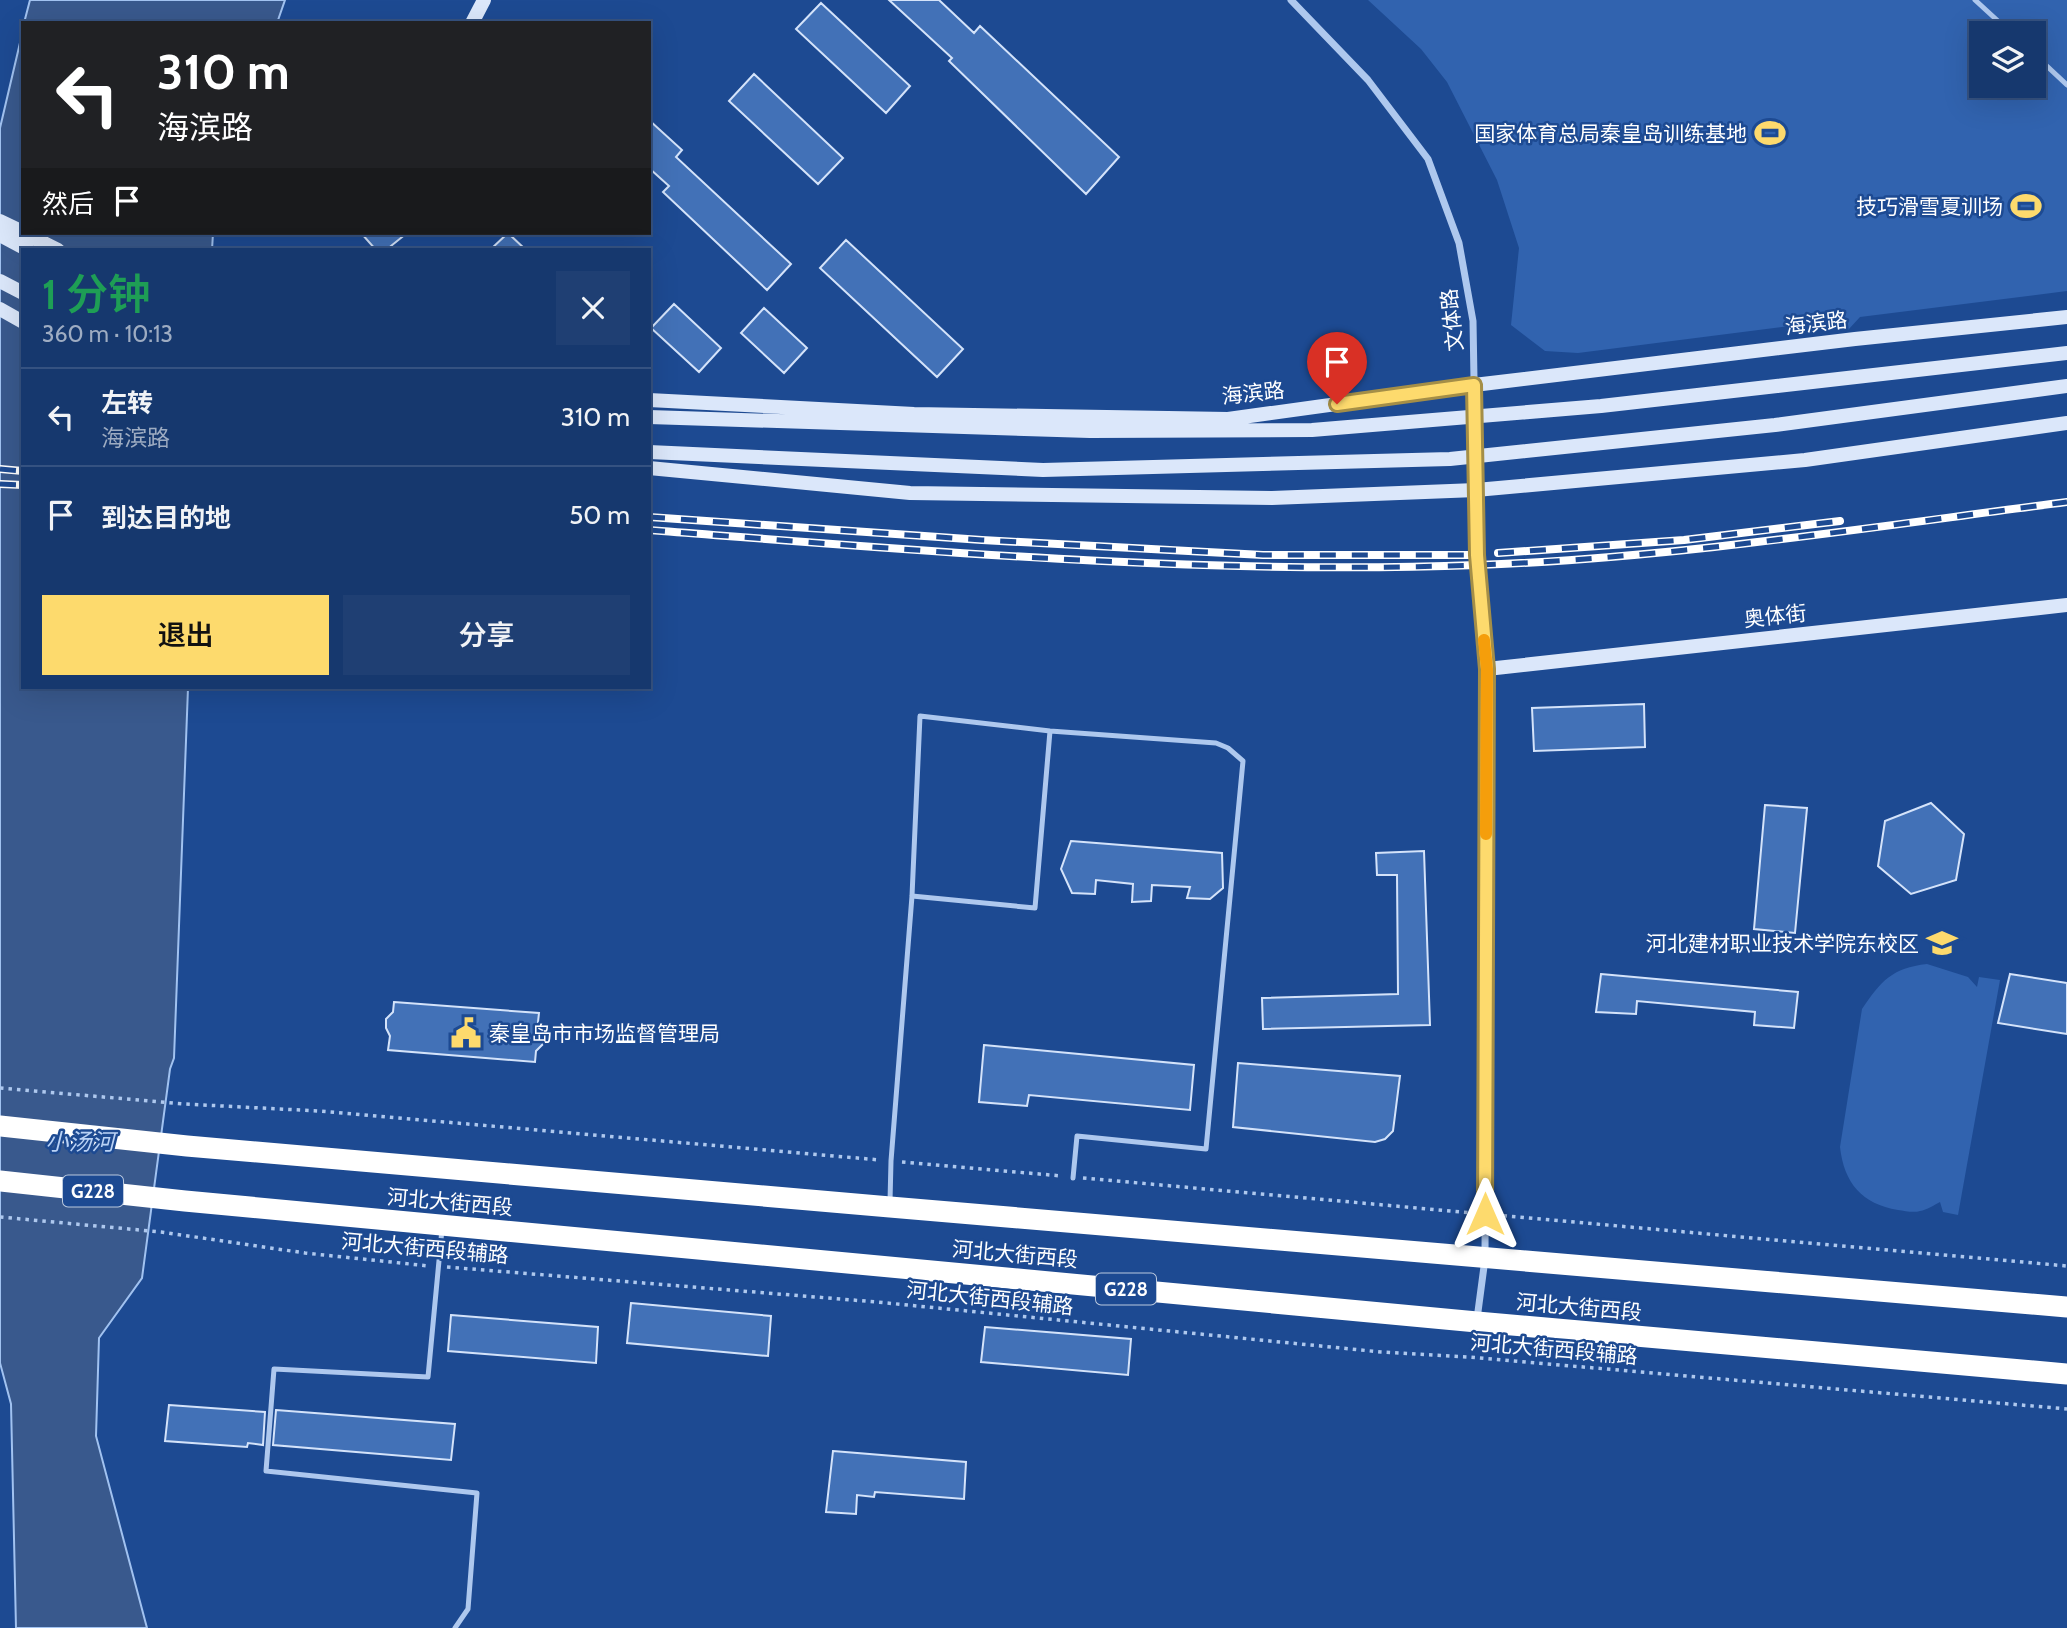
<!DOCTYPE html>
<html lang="zh">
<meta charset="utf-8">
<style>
:root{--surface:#16386e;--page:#1f3f73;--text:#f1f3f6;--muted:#9eacc2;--line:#355281;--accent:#fdda6d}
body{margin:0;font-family:Cabin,"Noto Sans SC",sans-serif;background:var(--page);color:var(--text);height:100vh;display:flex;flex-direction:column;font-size:26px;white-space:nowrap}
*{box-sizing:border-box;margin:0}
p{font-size:23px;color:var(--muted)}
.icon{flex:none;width:38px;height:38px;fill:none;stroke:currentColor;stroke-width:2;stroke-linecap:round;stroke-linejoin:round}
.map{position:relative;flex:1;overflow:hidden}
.panel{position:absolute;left:21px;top:248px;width:630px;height:441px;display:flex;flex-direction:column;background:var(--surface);border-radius:0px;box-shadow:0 7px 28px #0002,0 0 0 2px var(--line)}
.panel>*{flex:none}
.hud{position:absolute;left:21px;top:21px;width:630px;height:214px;border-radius:0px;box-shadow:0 7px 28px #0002,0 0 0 2px var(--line);background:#202124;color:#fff;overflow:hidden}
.fabs{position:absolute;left:1969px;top:21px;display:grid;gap:14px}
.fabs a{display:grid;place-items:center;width:77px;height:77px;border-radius:0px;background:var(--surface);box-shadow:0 7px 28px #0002,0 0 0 2px var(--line);font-size:35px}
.pin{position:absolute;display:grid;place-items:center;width:60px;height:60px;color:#fff;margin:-72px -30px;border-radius:50% 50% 50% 0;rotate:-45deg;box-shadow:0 0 7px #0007}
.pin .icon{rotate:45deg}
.me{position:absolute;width:77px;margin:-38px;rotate:0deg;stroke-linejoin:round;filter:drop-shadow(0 0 5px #0008)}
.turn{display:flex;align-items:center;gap:24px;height:147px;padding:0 21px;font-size:32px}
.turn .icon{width:91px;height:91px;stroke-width:2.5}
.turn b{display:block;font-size:49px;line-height:60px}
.then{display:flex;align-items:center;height:66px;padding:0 21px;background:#0003;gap:14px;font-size:26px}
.round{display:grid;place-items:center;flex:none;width:74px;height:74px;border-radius:0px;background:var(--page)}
.overview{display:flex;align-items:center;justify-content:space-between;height:119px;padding:0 21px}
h1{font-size:42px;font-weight:600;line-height:52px;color:#1e9e55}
.primary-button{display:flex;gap:14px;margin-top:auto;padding:14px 21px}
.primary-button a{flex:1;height:80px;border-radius:0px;background:var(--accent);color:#111;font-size:28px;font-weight:600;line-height:80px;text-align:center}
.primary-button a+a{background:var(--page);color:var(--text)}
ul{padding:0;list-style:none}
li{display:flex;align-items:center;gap:21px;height:98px;padding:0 21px;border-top:2px solid var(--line)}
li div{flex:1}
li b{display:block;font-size:26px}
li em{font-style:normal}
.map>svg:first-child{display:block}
.green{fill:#3163af;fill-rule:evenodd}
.water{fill:#39598d;stroke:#a1c2f0;stroke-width:2}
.building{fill:#4271b7;stroke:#d4e3fa;stroke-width:2}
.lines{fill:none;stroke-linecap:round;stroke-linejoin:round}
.path{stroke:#aec8ee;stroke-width:3.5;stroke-dasharray:3.5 5;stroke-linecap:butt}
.lane{stroke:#aec8ee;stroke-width:5}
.street{stroke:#aec8ee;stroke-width:7}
.secondary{stroke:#dbe7fa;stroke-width:14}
.highway{stroke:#fff;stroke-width:21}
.rail-casing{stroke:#fff;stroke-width:8}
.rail{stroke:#1d4a92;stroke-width:5;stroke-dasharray:16;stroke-linecap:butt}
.route-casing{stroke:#a48e47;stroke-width:18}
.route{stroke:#fdda6d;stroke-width:12}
.slow{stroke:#f59e0b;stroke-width:12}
.labels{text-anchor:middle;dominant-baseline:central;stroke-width:5;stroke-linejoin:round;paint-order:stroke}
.shield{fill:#1d4a92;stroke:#bbc9de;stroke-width:2}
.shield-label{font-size:19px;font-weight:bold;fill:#fff}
.poi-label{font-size:21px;fill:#fff;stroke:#1d4a92;text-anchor:end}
.street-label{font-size:21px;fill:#fff;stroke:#1d4a92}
.water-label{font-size:23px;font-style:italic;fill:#bad2f5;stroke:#1d4a92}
</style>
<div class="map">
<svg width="2067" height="1628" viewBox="0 0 2067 1628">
<rect width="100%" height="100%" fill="#1d4a92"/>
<path class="green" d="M1368 0H2067V291L1860 317 1848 330 1837 320 1578 353 1545 351 1511 325 1519 248 1497 180 1447 82 1421 49ZM1981 33H2034V86H1981Z
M1927 964 1968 977 1977 987 1979 977 2000 980 1958 1215 1943 1212 1940 1202C1934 1205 1927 1210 1920 1211 1914 1213 1905 1211 1898 1210 1862 1204 1844 1183 1840 1147L1862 1009C1881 981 1892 968 1927 964Z"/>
<path class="water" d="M30 0H285L277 23H24Z
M23 30V233H213L212 250H23V688H188L174 1058 170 1069 142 1278 99 1338 96 1436 147 1628H16L11 1404 0 1363V128Z"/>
<path class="building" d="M889 0H939L974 33 980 26 1119 157 1086 194 949 61 952 58Z
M821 3 910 86 886 113 796 29Z
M754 74 843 158 818 184 729 101Z
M649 120 682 150 676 157 791 264 767 290 663 192 669 186 649 168Z
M361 233H407L386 250H376Z
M508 233 526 250H490Z
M846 240 963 349 937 377 820 268Z
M674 304 721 348 699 372 651 328Z
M764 308 807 348 784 373 741 333Z
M1644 704 1645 747 1534 751 1532 708Z
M1931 803 1964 834 1956 880 1911 894 1878 866 1885 821Z
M1765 805 1807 808 1795 933 1754 929Z
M1071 841 1222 853 1223 888 1210 899 1187 898 1190 887 1152 885 1151 901 1132 902 1133 884 1096 880 1095 894 1072 893 1061 869Z
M1424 851 1430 1025 1263 1029 1262 998 1398 994 1397 875H1377L1376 853Z
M1601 974 1798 992 1794 1028 1754 1025 1755 1012 1637 1001 1636 1014 1596 1012Z
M2010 974 2067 983V1034L1998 1023Z
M394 1002 539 1013 538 1022 543 1030 544 1043 536 1051 535 1062 388 1050 390 1036 386 1028V1019L393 1012Z
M984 1045 1194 1065 1190 1110 1029 1095 1027 1106 979 1102Z
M1238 1063 1400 1076 1393 1131 1385 1139 1375 1142 1233 1127Z
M631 1303 771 1316 768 1356 627 1343Z
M451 1315 598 1327 596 1363 448 1351Z
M985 1327 1131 1339 1128 1375 981 1362Z
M169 1405 265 1412 263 1445 248 1443 247 1447 165 1441Z
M276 1410 455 1424 451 1460 273 1445Z
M833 1451 966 1462 964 1499 875 1492 874 1497 857 1495 856 1514 826 1512Z"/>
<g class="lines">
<path class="path" d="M0 1088 184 1104 319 1111 880 1160
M902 1162 1062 1176
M1083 1178 1473 1213
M1495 1215 2067 1266
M0 1217 161 1232 305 1253 429 1266
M447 1267 877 1302 1381 1352 1468 1357 2067 1409"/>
<path class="lane" d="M1975 0 2011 33
M2034 54 2067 85
M912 896 1035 908 1050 731
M890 1201 891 1161 912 896 920 716 1050 731 1216 743 1228 748 1243 761 1206 1149 1077 1136 1073 1178
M442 1229 428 1377 274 1369 266 1471 477 1493 468 1609 455 1628"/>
<path class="street" d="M1291 0 1368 80 1428 159 1459 243 1473 321 1477 555 1487 669 1485 1259 1477 1319"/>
<path class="secondary" d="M472 23 484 0
M0 221 23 232
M24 233 58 250
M0 235 28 250
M0 281 23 293
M0 309 23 322
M649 400 914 414 1228 419 1474 385 1855 339 2067 317
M649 417 1090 431 1312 430 1601 406 2067 353
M649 452 1043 470 1450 459 1775 425 2067 386
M649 468 910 493 1272 498 1476 490 1805 460 2067 423
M1487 669 2067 605"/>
<path class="highway" d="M0 1126 187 1146 890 1207 2067 1307
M0 1181 185 1201 1477 1322 2067 1374"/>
<g class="rail-casing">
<path id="rail" d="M0 469 23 471
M0 484 23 485
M649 517 982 540 1263 555H1474
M649 530C925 551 1201 575 1477 565 1675 558 1871 527 2067 502
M1498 553 1684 540 1840 521"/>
</g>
<use href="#rail" class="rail"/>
</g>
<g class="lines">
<g class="route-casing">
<path id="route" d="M1337 404 1474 385 1477 555 1487 669 1485 1214"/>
</g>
<use href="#route" class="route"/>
<path class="slow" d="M1484 640 1487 669 1486 834"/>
</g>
<defs>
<g id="stadium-bare" transform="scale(2.415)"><path d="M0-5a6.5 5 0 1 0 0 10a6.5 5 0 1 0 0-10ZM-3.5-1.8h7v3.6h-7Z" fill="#fdda6d" stroke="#1d4a92" stroke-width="2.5" paint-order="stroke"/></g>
<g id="school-bare" transform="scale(2.415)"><path d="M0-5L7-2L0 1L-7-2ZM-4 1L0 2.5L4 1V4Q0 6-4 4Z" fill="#fdda6d" stroke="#1d4a92" stroke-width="2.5" paint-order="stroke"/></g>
<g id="civic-bare" transform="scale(2.415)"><path d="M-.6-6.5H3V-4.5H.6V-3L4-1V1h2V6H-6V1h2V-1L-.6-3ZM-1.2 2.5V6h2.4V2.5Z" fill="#fdda6d" stroke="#1d4a92" stroke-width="2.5" paint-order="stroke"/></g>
</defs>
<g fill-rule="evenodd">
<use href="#stadium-bare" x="1770" y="133"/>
<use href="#stadium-bare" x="2026" y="206"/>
<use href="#school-bare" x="1942" y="943"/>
<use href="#civic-bare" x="466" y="1033"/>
</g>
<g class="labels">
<g class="shield">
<rect x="63" y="1175.5" width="60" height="31" rx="5"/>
<rect x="1096" y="1273.5" width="60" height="31" rx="5"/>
</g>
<g class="shield-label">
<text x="93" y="1191">G228</text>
<text x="1126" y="1289">G228</text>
</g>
<g class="poi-label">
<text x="1747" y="133">国家体育总局秦皇岛训练基地</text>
<text x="2003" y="206">技巧滑雪夏训场</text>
<text x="1919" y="943">河北建材职业技术学院东校区</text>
<text x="489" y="1033" text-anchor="start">秦皇岛市市场监督管理局</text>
</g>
<g class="street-label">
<text transform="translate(1452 320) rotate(-96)">文体路</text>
<text transform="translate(1816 323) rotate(-7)">海滨路</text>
<text transform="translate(1253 393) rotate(-6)">海滨路</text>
<text transform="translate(1775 616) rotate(-6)">奥体街</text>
<text transform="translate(450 1202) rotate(5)">河北大街西段</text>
<text transform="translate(425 1248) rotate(5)">河北大街西段辅路</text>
<text transform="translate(1015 1254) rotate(5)">河北大街西段</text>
<text transform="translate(990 1298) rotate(6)">河北大街西段辅路</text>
<text transform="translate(1579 1307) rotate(5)">河北大街西段</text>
<text transform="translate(1554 1349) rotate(5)">河北大街西段辅路</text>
</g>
<g class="water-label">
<text x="80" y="1142">小汤河</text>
</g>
</g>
</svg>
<div class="fabs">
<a><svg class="icon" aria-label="layers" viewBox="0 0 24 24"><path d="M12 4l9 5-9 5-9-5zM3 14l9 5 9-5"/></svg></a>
</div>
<div class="pin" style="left:1337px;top:404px;background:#d93025"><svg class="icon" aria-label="arrive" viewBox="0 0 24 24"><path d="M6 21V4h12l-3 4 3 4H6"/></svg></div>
<svg class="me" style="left:1485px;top:1214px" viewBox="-20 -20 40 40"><path d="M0-17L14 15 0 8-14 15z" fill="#fdda6d" stroke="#fff" stroke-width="4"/></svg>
<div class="hud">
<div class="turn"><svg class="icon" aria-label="left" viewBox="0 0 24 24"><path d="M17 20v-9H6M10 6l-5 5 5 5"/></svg><div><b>310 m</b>海滨路</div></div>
<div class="then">然后<svg class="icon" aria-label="arrive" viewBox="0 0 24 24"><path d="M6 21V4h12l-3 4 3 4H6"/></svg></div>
</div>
<section class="panel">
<div class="overview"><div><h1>1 分钟</h1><p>360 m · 10:13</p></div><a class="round"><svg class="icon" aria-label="close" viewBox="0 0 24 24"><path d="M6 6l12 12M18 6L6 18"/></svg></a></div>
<ul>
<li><svg class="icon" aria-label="left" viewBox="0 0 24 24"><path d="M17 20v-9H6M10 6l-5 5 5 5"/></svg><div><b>左转</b><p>海滨路</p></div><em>310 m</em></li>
<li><svg class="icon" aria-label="arrive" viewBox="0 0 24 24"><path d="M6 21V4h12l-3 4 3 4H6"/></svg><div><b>到达目的地</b></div><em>50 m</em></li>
</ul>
<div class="primary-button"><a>退出</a><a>分享</a></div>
</section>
</div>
